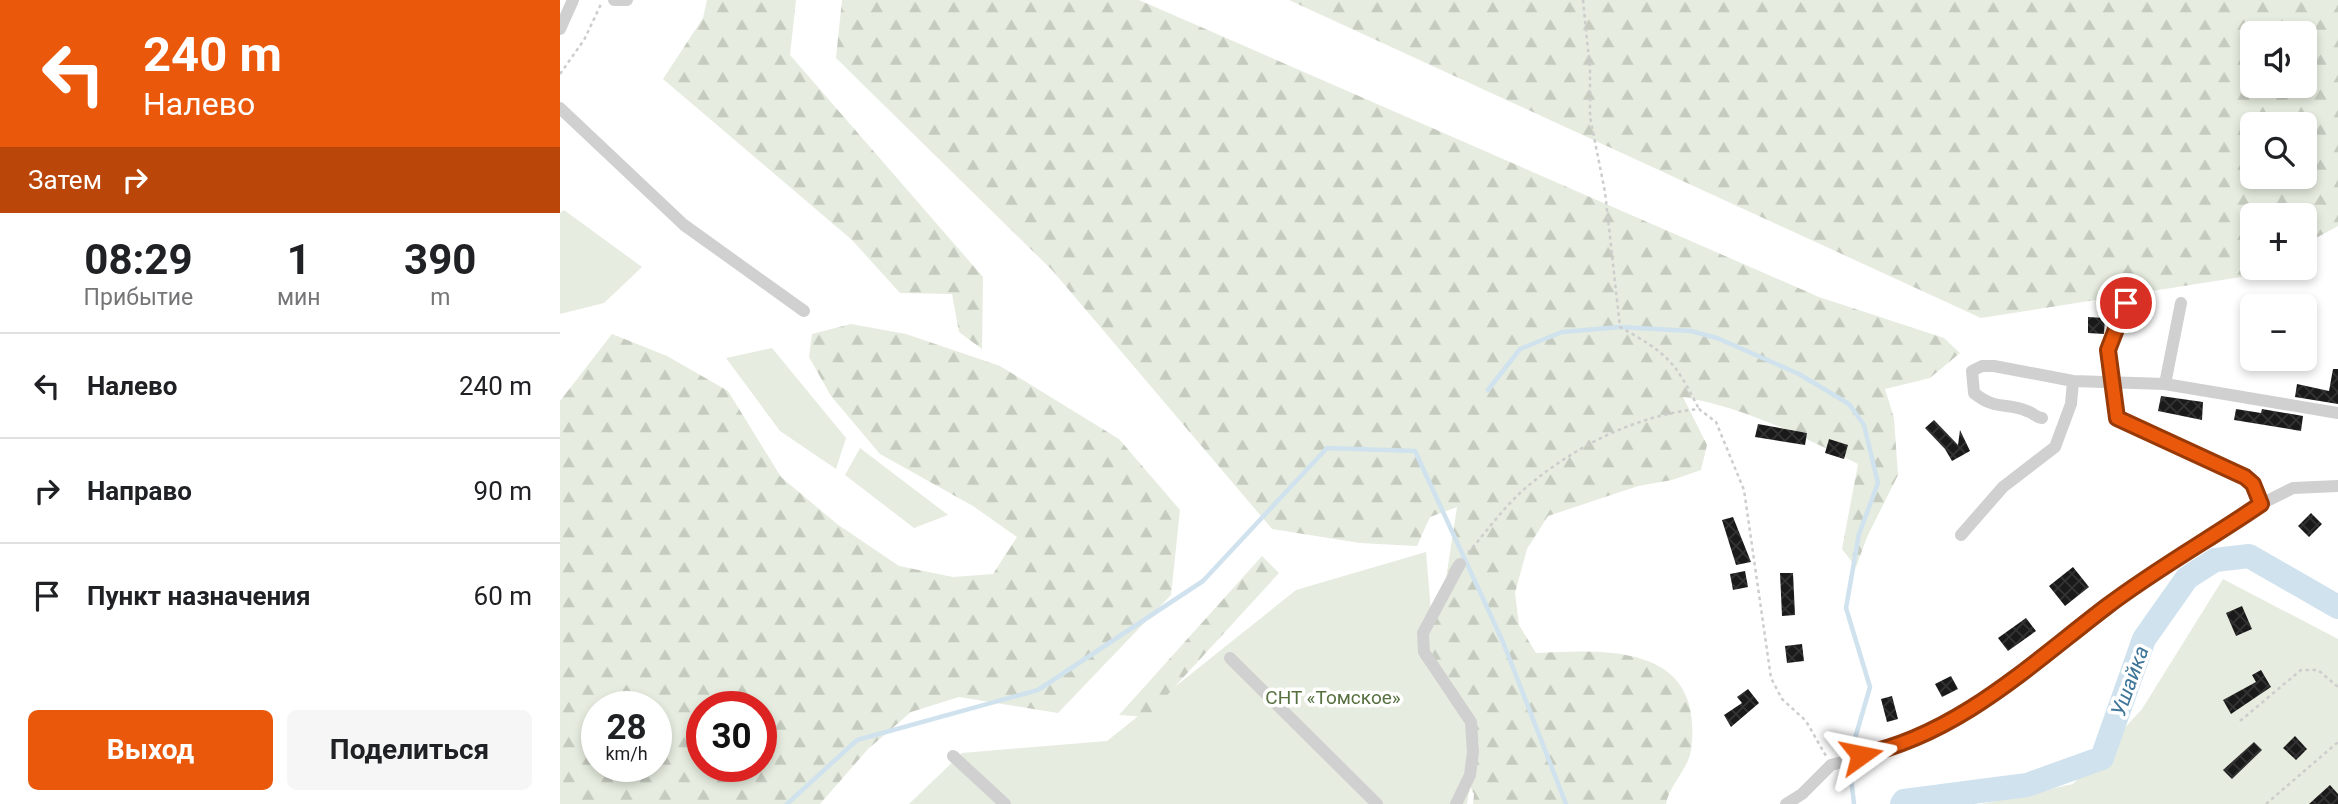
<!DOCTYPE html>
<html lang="ru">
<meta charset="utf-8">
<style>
:root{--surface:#fff;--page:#f6f6f6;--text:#202124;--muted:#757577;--line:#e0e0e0;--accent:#ea580c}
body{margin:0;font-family:Roboto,sans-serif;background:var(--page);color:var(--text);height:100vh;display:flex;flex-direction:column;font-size:26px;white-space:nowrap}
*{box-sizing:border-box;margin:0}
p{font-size:23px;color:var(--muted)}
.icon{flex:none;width:38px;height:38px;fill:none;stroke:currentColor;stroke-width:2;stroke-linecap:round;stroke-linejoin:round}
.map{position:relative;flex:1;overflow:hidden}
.details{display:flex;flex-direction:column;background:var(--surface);width:560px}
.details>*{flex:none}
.banner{background:#ea580c;color:#fff;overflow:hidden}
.buttons{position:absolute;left:1680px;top:21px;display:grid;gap:14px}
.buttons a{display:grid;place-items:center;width:77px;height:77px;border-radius:10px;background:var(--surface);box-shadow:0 4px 10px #0003;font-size:35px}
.speed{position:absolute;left:21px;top:691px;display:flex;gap:14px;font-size:35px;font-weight:700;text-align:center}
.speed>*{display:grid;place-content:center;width:91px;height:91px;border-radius:50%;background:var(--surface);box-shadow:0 4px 10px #0003;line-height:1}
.speed small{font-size:18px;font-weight:400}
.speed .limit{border:10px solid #d22;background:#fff;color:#111}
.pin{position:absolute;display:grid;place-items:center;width:60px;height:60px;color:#fff;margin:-30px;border:4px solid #fff;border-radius:50%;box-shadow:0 2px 7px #0007}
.me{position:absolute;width:77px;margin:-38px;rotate:78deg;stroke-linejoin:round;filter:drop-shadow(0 0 5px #0008)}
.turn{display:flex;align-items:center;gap:24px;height:147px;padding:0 28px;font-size:32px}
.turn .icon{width:91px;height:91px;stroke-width:2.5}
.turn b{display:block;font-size:49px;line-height:60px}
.then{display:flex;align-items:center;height:66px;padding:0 28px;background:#0003;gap:14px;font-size:26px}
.eta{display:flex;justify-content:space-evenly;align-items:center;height:119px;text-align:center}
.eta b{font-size:42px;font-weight:700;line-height:49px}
.cta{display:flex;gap:14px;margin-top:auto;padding:14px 28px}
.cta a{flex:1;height:80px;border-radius:10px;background:var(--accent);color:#fff;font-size:28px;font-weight:700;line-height:80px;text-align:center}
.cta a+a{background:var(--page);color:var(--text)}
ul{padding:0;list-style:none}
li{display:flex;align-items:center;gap:21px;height:105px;padding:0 28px;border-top:2px solid var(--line)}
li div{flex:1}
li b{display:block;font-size:26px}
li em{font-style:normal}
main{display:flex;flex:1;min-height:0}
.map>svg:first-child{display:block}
.green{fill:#e6ecdf}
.forest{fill:url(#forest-firs);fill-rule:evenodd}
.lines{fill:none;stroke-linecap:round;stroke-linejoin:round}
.stream{stroke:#cfe2ee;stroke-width:4.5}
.river{stroke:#cfe2ee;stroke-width:24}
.building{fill:url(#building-cross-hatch)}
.path{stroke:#cdcdcd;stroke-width:2.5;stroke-dasharray:3.5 3.5;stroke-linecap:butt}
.minor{stroke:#d0d0d0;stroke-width:12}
.route-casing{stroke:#983908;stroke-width:18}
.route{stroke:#ea580c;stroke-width:12}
.labels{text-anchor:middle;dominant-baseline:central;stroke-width:7;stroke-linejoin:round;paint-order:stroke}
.park-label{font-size:19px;fill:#56703f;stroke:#fff}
.water-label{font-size:21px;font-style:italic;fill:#3f7597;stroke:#fff}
</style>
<main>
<section class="details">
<div class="banner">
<div class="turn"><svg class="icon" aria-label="left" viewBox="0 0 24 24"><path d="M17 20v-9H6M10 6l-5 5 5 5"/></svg><div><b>240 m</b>Налево</div></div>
<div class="then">Затем<svg class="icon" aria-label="right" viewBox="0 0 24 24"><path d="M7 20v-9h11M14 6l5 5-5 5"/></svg></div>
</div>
<div class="eta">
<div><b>08:29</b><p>Прибытие</p></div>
<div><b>1</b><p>мин</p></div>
<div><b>390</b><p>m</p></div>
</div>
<ul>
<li><svg class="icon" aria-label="left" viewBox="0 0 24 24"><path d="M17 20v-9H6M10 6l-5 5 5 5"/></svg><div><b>Налево</b></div><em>240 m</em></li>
<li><svg class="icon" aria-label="right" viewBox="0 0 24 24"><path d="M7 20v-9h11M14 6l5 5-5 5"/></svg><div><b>Направо</b></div><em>90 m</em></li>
<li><svg class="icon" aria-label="arrive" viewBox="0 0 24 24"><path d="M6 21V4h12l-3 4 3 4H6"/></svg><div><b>Пункт назначения</b></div><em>60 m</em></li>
</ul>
<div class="cta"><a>Выход</a><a>Поделиться</a></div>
</section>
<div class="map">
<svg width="1778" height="804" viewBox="0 0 1778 804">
<defs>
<pattern id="forest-firs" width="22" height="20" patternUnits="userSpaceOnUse" patternTransform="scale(1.75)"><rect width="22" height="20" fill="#e6ecdf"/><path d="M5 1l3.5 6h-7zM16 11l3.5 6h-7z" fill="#c6cbc0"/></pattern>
<pattern id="building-cross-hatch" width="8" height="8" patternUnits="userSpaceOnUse" patternTransform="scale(1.75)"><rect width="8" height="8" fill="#1a1a1a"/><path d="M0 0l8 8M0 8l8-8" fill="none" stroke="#333"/></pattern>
</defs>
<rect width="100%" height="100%" fill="#fff"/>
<path class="green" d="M4 210 82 267 44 303 0 314V213Z
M212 348 286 438 276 469 220 431 166 358Z
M300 448 388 515 354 528 285 475Z
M866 552 875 659 922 720 907 804H349L402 753 547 741 736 590Z
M1663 579 1778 639V804H1421L1513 784 1582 709Z"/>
<path class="forest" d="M147 0H236L230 55 423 277 422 349 399 332 392 294 340 293 292 240 103 79 143 18Z
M282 0H579L1259 297 1384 338 1400 353 1370 378 1325 389 1334 418 1338 475 1307 537 1296 567 1282 549 1298 464C1241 436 1186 408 1123 397L1147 445 1141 470 1112 480 1078 486 988 516 967 549 955 593 959 625 976 653C1051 649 1145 645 1131 750 1128 770 1109 785 1106 804H913L914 794 905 777 919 744 909 717 873 662 867 638 883 598 897 507 870 517 857 546 800 543 712 529 492 270 276 58Z
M729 0H1778V226L1745 244V215H1692V268H1702L1687 276 1421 318ZM1692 33H1745V86H1692ZM1692 124H1745V177H1692Z
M291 324 346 334 440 366 559 439 620 510 611 595 498 713 399 697 351 712 308 749 260 804H0V401L52 334 107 356 168 391 221 477 277 524 339 566 393 577 433 574 457 537 413 506 320 454 271 396 249 357 252 334ZM96 707V766H37V707ZM201 707V766H142V707Z
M702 556 719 573 587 717 559 715Z"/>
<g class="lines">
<path class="stream" d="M928 390 960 349 1002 332 1060 327 1131 331 1157 338 1239 374 1289 404 1304 425 1318 483 1299 534 1286 608 1310 687 1289 759 1294 804
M227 804 297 740 478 690 643 581 767 448 855 451 943 642 1006 804"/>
<path class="river" d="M1342 804 1344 801 1467 785 1542 758 1584 639 1627 578 1655 560 1689 556 1778 607"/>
</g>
<path class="building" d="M1528 317 1545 318 1544 334 1528 333Z
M1773 369H1778V404L1735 397 1737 384 1769 391Z
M1601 396 1643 402 1642 420 1598 411Z
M1676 409 1701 413 1702 409 1743 416 1741 431 1674 420Z
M1374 420 1398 445 1400 430 1410 451 1392 461 1385 449 1365 428Z
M1198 424 1247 433 1245 445 1195 437Z
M1269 439 1288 445 1284 459 1265 453Z
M1751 513 1762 524 1749 537 1738 526Z
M1173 517 1191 562 1176 565 1162 520Z
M1513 567 1529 587 1505 606 1489 586Z
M1185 571 1188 587 1173 590 1170 574Z
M1220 573H1233L1235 615 1222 616Z
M1682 606 1692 629 1676 636 1666 613Z
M1466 618 1476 631 1448 651 1438 638Z
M1242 644 1244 661 1227 663 1225 646Z
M1701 670 1711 687 1671 714 1663 700 1696 682 1692 675Z
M1391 676 1398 689 1382 697 1375 684Z
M1188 689 1199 703 1171 727 1164 715 1182 703 1177 697Z
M1332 696 1338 719 1327 722 1321 699Z
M1735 736 1747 749 1736 760 1723 748Z
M1694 742 1702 750 1672 779 1663 770Z
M1770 785 1778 794V804H1749Z"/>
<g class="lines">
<path class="path" d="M1023 0 1030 70V117L1045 192 1060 327C1108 354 1114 360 1139 409
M0 74 24 40 42 2
M908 553C925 533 942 510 961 492 1009 449 1075 415 1139 409L1156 422 1184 490 1211 678 1222 699 1246 721 1266 756
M1680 721 1741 670H1758L1778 687
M1706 804 1778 742"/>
<path class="minor" d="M54 0H67
M0 29 13 0
M0 108 124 225 244 311
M1566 303 1548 350 1557 418 1685 477 1693 484 1701 504
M1605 384 1621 303
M1482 418C1475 417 1474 413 1467 411 1447 402 1436 411 1414 393L1412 371 1422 366H1434L1513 381 1605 384 1778 413
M1401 535 1443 487 1495 447 1511 404 1513 381
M670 658 817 804
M393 756 445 804
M896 804 910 775 913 752 911 722 864 652 863 633 900 564
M1226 804 1242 794 1271 765 1338 747 1417 705 1613 559 1701 504 1733 488 1778 486"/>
</g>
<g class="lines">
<g class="route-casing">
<path id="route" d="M1301 755C1397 735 1470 665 1546 607 1596 569 1650 539 1701 504L1693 484 1685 477 1557 418 1548 350 1566 303"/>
</g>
<use href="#route" class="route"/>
</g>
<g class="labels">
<g class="park-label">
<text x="773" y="697">СНТ «Томское»</text>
</g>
<g class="water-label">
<text transform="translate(1570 681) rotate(-70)">Ушайка</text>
</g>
</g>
</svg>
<div class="buttons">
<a><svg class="icon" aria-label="sound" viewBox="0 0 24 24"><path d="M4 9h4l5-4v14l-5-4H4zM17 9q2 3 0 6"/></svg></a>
<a><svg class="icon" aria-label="search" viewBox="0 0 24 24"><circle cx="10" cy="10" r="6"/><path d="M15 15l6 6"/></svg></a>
<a>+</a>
<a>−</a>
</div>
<div class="speed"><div>28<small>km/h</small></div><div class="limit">30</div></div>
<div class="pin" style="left:1566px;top:303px;background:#d93025"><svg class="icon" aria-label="arrive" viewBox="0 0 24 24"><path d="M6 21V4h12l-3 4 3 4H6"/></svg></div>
<svg class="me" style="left:1301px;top:755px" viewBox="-20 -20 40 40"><path d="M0-17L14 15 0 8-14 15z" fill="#ea580c" stroke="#fff" stroke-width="4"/></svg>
</div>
</main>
